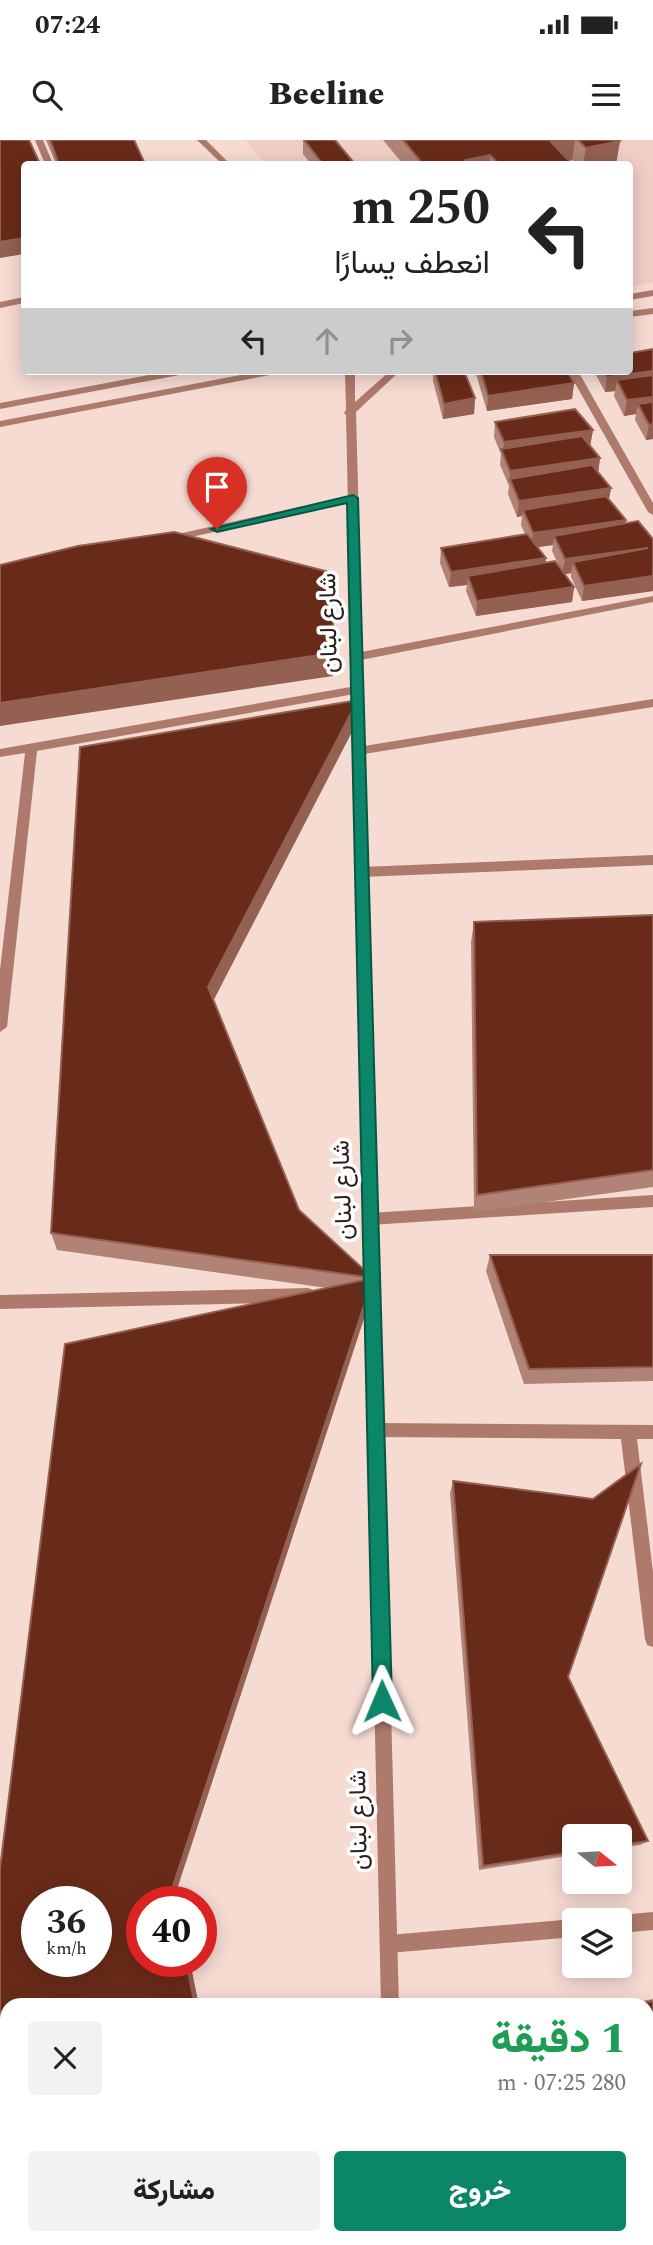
<!DOCTYPE html>
<html lang="ar">
<meta charset="utf-8">
<style>
:root{--surface:#fff;--page:#f2f2f2;--text:#222;--muted:#767676;--accent:#0c8668}
body{margin:0;font-family:Spectral,Vazirmatn,serif;background:var(--page);color:var(--text);direction:rtl;height:100vh;display:flex;flex-direction:column;font-size:26px;white-space:nowrap}
*{box-sizing:border-box;margin:0}
p{font-size:23px;color:var(--muted)}
.icon{flex:none;width:38px;height:38px;fill:none;stroke:currentColor;stroke-width:2;stroke-linecap:round;stroke-linejoin:round}
.map{position:relative;flex:1;overflow:hidden;direction:ltr}
.drawer{position:absolute;left:0px;top:1858px;width:654px;height:247px;display:flex;flex-direction:column;background:var(--surface);border-radius:21px 21px 0 0;box-shadow:0 4px 18px #0003;direction:rtl}
.drawer>*{flex:none}
.banner{position:absolute;left:21px;top:21px;width:612px;height:214px;border-radius:7px;box-shadow:0 4px 18px #0003;direction:rtl;background:#fff;color:var(--text);overflow:hidden}
.needle{width:46px;rotate:108deg}
.buttons{position:absolute;left:562px;top:1684px;display:grid;gap:14px}
.buttons a{display:grid;place-items:center;width:70px;height:70px;border-radius:7px;background:var(--surface);box-shadow:0 4px 18px #0003;font-size:35px}
.speed{position:absolute;left:21px;top:1746px;display:flex;gap:14px;font-size:35px;font-weight:700;text-align:center}
.speed>*{display:grid;place-content:center;width:91px;height:91px;border-radius:50%;background:var(--surface);box-shadow:0 4px 18px #0003;line-height:1}
.speed small{font-size:18px;font-weight:400}
.speed .limit{border:10px solid #d22;background:#fff;color:#111}
.pin{position:absolute;display:grid;place-items:center;width:60px;height:60px;color:#fff;margin:-72px -30px;border-radius:50% 50% 50% 0;rotate:-45deg;box-shadow:0 0 7px #0007}
.pin .icon{rotate:45deg}
.me{position:absolute;width:77px;margin:-38px;rotate:359deg;stroke-linejoin:round;filter:drop-shadow(0 0 5px #0008)}
.turn{display:flex;align-items:center;gap:24px;height:147px;padding:0 28px;font-size:32px}
.turn .icon{width:91px;height:91px;stroke-width:2.5}
.turn b{display:block;font-size:49px;line-height:60px}
.lanes{display:flex;align-items:center;height:66px;padding:0 28px;background:#0003;justify-content:center;gap:35px;direction:ltr}
.lanes .off{opacity:.35}
.round{display:grid;place-items:center;flex:none;width:74px;height:74px;border-radius:7px;background:var(--page)}
.head{display:flex;align-items:center;justify-content:space-between;height:119px;padding:0 28px}
h1{font-size:42px;font-weight:800;line-height:52px;color:#1e9e55}
.action{display:flex;gap:14px;margin-top:auto;padding:14px 28px}
.action a{flex:1;height:80px;border-radius:7px;background:var(--accent);color:#fff;font-size:28px;font-weight:800;line-height:80px;text-align:center}
.action a+a{background:var(--page);color:var(--text)}
.status{display:flex;justify-content:space-between;align-items:center;height:49px;padding:0 35px;background:var(--surface);direction:ltr}
.status svg{height:19px;fill:currentColor}
header{display:flex;justify-content:space-between;align-items:center;height:91px;padding:0 28px;background:var(--surface);font-size:32px;font-weight:800}
.map>svg:first-child{display:block}
.built{fill:#f0cec3}
.lines{fill:none;stroke-linecap:round;stroke-linejoin:round}
.minor{fill:#ad7a6b;fill-rule:evenodd}
.tertiary{fill:#ad7a6b;fill-rule:evenodd}
.wall{fill:#b08376;fill-rule:evenodd}
.shaded-wall{fill:#936051}
.building{fill:#692b19;stroke:#936051;stroke-width:2;fill-rule:evenodd}
.route{fill:#0c8668;stroke:#085744;stroke-width:2}
.labels{text-anchor:middle;dominant-baseline:central;stroke-width:7;stroke-linejoin:round;paint-order:stroke}
.street-label{font-size:24px;fill:#2a201d;stroke:#fff}
</style>
<div class="status"><b>07:24</b><svg viewBox="0 0 49 12"><path d="M0 12V9h3v3zM5 12V6h3v6zM10 12V3h3v9zM15 12V0h3v12zM26 1h20v11H26zM47 4h2v5h-2z"/></svg></div>
<header><svg class="icon" aria-label="menu" viewBox="0 0 24 24"><path d="M4 6h16M4 12h16M4 18h16"/></svg>Beeline<svg class="icon" aria-label="search" viewBox="0 0 24 24"><circle cx="10" cy="10" r="6"/><path d="M15 15l6 6"/></svg></header>
<div class="map">
<svg width="653" height="2105" viewBox="0 0 653 2105">
<rect width="100%" height="100%" fill="#f6dbd3"/>
<path class="built" d="M245 0H653V143L630 147V24H265Z"/>
<g class="lines">
<path class="minor" d="M35 0H43L53 24H45Z
M24 157V163L0 168V162Z
M568 231H578L653 363V375L648 372Z
M353 355 357 356V360L169 402 164 399 169 396Z
M653 456V462L356 521 351 517 356 513Z
M356 546 360 547V553L37 611 7 887 0 892V830L25 613 0 617V609Z
M653 559V567L358 615 352 611 358 607Z
M653 715V725L361 737 355 732 361 727Z
M653 1055V1067L370 1085 365 1083 363 1079 365 1075 370 1073Z
M308 1148 313 1150 315 1155 313 1160 308 1162 0 1169V1155Z
M375 1283 653 1285V1299H637L653 1432V1507L647 1505 645 1499 621 1299 375 1297 370 1295 367 1290 370 1285Z
M653 1772V1790L620 1793V1780H613L620 1775Z
M574 1779 576 1780H574V1797L389 1813 383 1810 380 1804 383 1798 389 1795Z"/>
<path class="tertiary" d="M197 0H206L230 24H222Z
M653 150V156L630 160V154Z
M653 168V174L630 177V171Z
M170 231H190L185 234 0 269V263Z
M261 231H280L275 234 0 287V281Z
M345 231H355V262L390 231H400L356 272 399 1866H381L346 275 344 273 346 270Z
M386 2098H406V2105H386Z"/>
</g>
<path class="wall" d="M46 0H134L145 24H56Z
M303 0 355 24H311L303 14Z
M383 0H619L620 1 616 24H577L572 20 568 21 572 24H403Z
M630 213 653 299 646 300 635 280 636 274 624 276 614 256 615 251 605 252 595 233 596 231H630Z
M433 231H464L475 258 474 274 443 279 433 241Z
M476 231H567L574 243 572 259 487 271 476 234Z
M495 282 593 290 590 306 600 318 598 333 611 348 609 359 626 380 625 384 653 399V451L582 461 571 437V433L565 434 574 447 572 462 476 476 466 451 467 445 449 447 440 423 441 408 525 394 521 385 522 376 517 377 508 354 509 346 500 325 501 314 494 297ZM553 405 552 411 559 426 545 423 546 418 538 407Z
M358 560 357 582 213 861 299 1070 373 1138 372 1154 176 1752 142 1822H190L199 1866 7 2098H246L248 2105H0L327 1148 57 1110 51 1093Z
M653 775V1047L474 1072 471 802 474 782Z
M490 1115H653V1241L524 1244 486 1131Z
M453 1341 568 1537 648 1701 640 1705 620 1708V1696H574V1715L479 1730 450 1353Z
M653 1859V2053L648 1866H615Z"/>
<path class="shaded-wall" d="M562 0H575L572 20 551 24V2Z
M620 1 616 24H583L586 8Z
M490 15V24H465V20Z
M24 98V114L0 118V102Z
M653 231V246L617 240 615 251 605 252 607 237Z
M574 243 572 259 487 271 488 256Z
M653 257V272L638 264 636 274 624 276 627 260Z
M475 258 474 274 443 279 444 264Z
M653 284V299L646 300 649 285Z
M593 290 590 306 503 314 504 302Z
M600 318 598 334 510 339 509 346 510 331Z
M611 348 608 364 523 370 522 376 517 377 519 361Z
M626 380 623 395 554 396 553 405 531 408 533 393Z
M648 408 573 422 571 433 562 435 565 419Z
M546 418 544 434 468 436 467 445 449 447 451 432Z
M653 436V451L582 461 584 446Z
M574 447 572 462 476 476 477 461Z
M333 513V536L0 586V563Z
M358 560 357 582 210 867 208 847Z
M373 1138 372 1154 176 1752 178 1762H174L172 1749Z
M186 1822H190L199 1866H195Z
M242 2098H246L248 2105H244Z"/>
<path class="building" d="M0 0H29L40 24H24V98L0 102Z
M50 0H134L145 24H59Z
M304 0H335L355 24H323Z
M403 0H562L551 2 572 24H499L490 15 465 20 469 24H423Z
M578 0H619L620 1 586 8Z
M653 209V231L607 237 604 231H630V213Z
M435 231H464L475 258 444 264Z
M481 231H567L574 243 488 256Z
M653 235V257L627 260 617 240Z
M653 262V284L649 285 638 264Z
M575 269 593 290 504 302 495 282Z
M582 296 600 318 510 331 501 309Z
M592 325 611 348 519 361 510 339Z
M606 356 626 380 533 393 523 370Z
M638 381 653 399V436L584 446 573 422 648 408 565 419 554 396Z
M174 392 333 433V513L0 563V425L78 406Z
M527 394 546 418 451 432 441 408Z
M555 421 574 447 477 461 468 436Z
M358 560 208 847 299 1070 373 1138 172 1749 174 1762H142V1822H186L195 1866H7V2098H242L244 2105H0V1729L65 1204 373 1138 51 1093 80 607ZM37 1762H96V1822H37Z
M653 775V1030L477 1055 474 782Z
M490 1115H653V1227L529 1229Z
M641 1324 568 1537 648 1701 620 1705V1696H574V1712L483 1726 453 1341 593 1359Z
M653 1861V2053H648V1866H624Z"/>
<path class="route" d="M353 355 358 358 392 1561 389 1567 382 1570 375 1567 373 1561 347 363 217 392 211 389Z"/>
<g class="labels">
<g class="street-label">
<text transform="translate(329 483) rotate(-91)">شارع لبنان</text>
<text transform="translate(343 1050) rotate(-92)">شارع لبنان</text>
<text transform="translate(359 1680) rotate(-91)">شارع لبنان</text>
</g>
</g>
</svg>
<div class="buttons">
<a><svg class="needle" viewBox="-14 -14 28 28"><path d="M0-13l5 13h-10z" fill="#e53935"/><path d="M0 13l5-13h-10z" fill="#767676"/></svg></a>
<a><svg class="icon" aria-label="layers" viewBox="0 0 24 24"><path d="M12 4l9 5-9 5-9-5zM3 14l9 5 9-5"/></svg></a>
</div>
<div class="speed"><div>36<small>km/h</small></div><div class="limit">40</div></div>
<div class="pin" style="left:217px;top:389px;background:#d93025"><svg class="icon" aria-label="arrive" viewBox="0 0 24 24"><path d="M6 21V4h12l-3 4 3 4H6"/></svg></div>
<svg class="me" style="left:382px;top:1561px" viewBox="-20 -20 40 40"><path d="M0-17L14 15 0 8-14 15z" fill="#0c8668" stroke="#fff" stroke-width="4"/></svg>
<div class="banner">
<div class="turn"><svg class="icon" aria-label="left" viewBox="0 0 24 24"><path d="M17 20v-9H6M10 6l-5 5 5 5"/></svg><div><b>250 m</b>انعطف يسارًا</div></div>
<div class="lanes"><svg class="icon" aria-label="left" viewBox="0 0 24 24"><path d="M17 20v-9H6M10 6l-5 5 5 5"/></svg><svg class="icon off" aria-label="ahead" viewBox="0 0 24 24"><path d="M12 20V5M6 11l6-6 6 6"/></svg><svg class="icon off" aria-label="right" viewBox="0 0 24 24"><path d="M7 20v-9h11M14 6l5 5-5 5"/></svg></div>
</div>
<section class="drawer">
<div class="head"><div><h1>1 دقيقة</h1><p>280 m · 07:25</p></div><a class="round"><svg class="icon" aria-label="close" viewBox="0 0 24 24"><path d="M6 6l12 12M18 6L6 18"/></svg></a></div>
<div class="action"><a>خروج</a><a>مشاركة</a></div>
</section>
</div>
